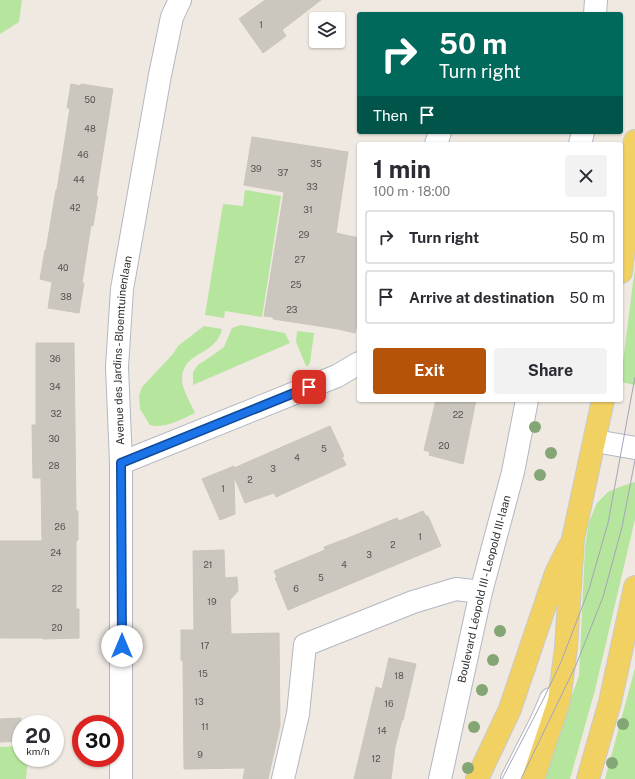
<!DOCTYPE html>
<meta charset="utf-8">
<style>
:root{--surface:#fff;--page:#f2f2f3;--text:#2b2b33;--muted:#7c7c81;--line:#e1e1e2;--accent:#b45309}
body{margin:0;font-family:"Public Sans",sans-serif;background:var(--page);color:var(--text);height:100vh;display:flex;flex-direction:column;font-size:15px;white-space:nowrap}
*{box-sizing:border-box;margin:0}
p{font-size:13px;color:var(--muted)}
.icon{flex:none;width:22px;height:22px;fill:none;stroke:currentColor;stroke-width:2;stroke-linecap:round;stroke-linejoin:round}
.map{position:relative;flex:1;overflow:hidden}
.side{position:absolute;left:357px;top:142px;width:266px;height:260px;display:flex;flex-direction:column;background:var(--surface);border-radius:4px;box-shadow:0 1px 3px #0004}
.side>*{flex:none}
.top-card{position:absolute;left:357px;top:12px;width:266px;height:122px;border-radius:4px;box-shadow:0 1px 3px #0004;background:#00695c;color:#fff;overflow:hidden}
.fabs{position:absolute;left:309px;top:12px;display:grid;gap:8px}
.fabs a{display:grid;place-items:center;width:36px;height:36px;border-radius:4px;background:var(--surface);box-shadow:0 1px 3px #0004;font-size:20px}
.speed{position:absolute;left:12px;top:715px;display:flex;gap:8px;font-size:20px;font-weight:700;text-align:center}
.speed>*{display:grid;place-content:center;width:52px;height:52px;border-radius:50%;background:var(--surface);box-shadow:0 1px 3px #0004;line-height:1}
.speed small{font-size:10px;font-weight:400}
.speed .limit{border:6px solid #d22;background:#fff;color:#111}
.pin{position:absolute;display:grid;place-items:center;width:34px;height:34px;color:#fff;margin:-17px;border-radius:8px;box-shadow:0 2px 6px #0006}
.me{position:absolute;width:44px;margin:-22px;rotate:0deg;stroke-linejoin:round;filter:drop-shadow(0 0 3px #0008)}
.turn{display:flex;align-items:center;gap:14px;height:84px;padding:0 16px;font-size:18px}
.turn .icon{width:52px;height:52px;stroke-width:2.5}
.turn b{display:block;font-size:28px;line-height:34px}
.then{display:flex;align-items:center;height:38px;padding:0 16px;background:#0003;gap:8px;font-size:15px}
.round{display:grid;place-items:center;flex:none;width:42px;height:42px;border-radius:4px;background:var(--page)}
.summary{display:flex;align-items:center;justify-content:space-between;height:68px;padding:0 16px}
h1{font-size:24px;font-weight:700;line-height:30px}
.primary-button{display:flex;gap:8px;margin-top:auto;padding:8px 16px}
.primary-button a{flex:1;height:46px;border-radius:4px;background:var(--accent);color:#fff;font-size:16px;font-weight:700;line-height:46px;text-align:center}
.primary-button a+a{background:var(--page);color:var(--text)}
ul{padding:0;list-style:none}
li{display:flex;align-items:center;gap:12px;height:54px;margin:0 8px 6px;padding:0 8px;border:2px solid var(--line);border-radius:4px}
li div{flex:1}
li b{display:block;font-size:15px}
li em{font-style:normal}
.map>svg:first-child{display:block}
.green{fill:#b6e59e}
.building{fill:#cbc7bf;stroke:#cbc5ba}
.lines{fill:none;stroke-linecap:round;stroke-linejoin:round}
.minor-casing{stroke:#b4b7c1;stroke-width:24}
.major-casing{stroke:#c9c9c9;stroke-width:24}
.minor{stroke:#fff;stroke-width:22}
.major{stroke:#f2d163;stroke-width:22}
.tram{stroke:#a3a6b8;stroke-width:1}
.tree{fill:#84a574}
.route-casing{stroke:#114b97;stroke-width:10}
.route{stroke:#1a73e8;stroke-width:7}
.labels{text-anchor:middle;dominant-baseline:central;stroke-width:3;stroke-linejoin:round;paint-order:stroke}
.number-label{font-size:9px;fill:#555452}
.street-label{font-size:11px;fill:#2e2e2e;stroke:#fff}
</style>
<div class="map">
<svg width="635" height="779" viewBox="0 0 635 779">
<rect width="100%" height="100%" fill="#efe9e1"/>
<path class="green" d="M0 0H22L19 22 0 34Z
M245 190 281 196 262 317 225 311 224 318 205 315 223 204 243 206Z
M635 267V385L621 382V377Z
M241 325 285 333 290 343 193 385V372L198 365 213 355 224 347 232 328Z
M204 326 222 329C216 356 183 351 182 378 181 387 191 404 195 413 181 419 166 429 150 425L140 409 139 396 142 387 173 354 178 346Z
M297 331 314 333 310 363 308 366H306L296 342Z
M635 482V519L595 690 570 779H541L579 676 585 547 589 522 597 503 608 492 622 486Z
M635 668V779H605Z
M21 746V758H28L26 779H0V747Z"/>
<path class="building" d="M265 0H321L282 30 286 36 263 53 239 19Z
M71 84 81 86V84L113 89 96 196H98L93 226 91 225 82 283H84L79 313 48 308 52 282 40 279 45 250H46L56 190H57L70 108H67Z
M252 137 348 152 336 233 359 238V317L355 333 338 329 273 319V317L264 316 284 192 244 185Z
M36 343H74L76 511H78V540L76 541V609H79V638L43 639 42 638H0V541H42L41 478H33L32 425H36Z
M436 400H476L463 464 429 455 430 452 424 450Z
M330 426 344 456 342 457 346 465 276 497 274 493 245 503 234 476 235 514 220 520 202 479 234 466V468Z
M423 511 426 516H428L441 546 288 610 275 578 277 577 274 571 325 550 324 547 348 538 397 518 399 521Z
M224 550 225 578 237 577 238 591 230 600 231 634 279 633 280 726 268 779H243L245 768 184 769 183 661 181 660V630H194L193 551Z
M389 658 416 664 403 720H402L395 747 391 779H354L376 687 382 689Z
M21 718V741L0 742V719Z"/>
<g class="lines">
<g class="minor-casing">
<g id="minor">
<path d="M595 14 596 0"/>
<path d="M436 144 440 132"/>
<path d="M580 144 583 132"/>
<path d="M595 441 635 448"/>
<path d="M121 463 337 376 359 363"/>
<path id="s1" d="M121 779V463L117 367 122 289 160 75 172 17 180 0"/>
<path d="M283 779 298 714 305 645 413 602 456 589 481 592"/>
<path id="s2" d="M440 779 481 592 513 472 527 400"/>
<path d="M512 779 541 722 551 699"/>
</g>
</g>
<g class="major-casing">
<path id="major" d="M621 272 629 210 635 141
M477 779 510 709 556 573 569 547
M533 779 559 701 566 648 573 539 603 400
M588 779 610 702 635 587"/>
</g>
<use href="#minor" class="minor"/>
<use href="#major" class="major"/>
<path class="tram" d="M502 779 543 700 561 662 589 589 608 523 635 377
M521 779 576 665 603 597 622 527 635 460"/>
</g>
<g class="tree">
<circle cx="535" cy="427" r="6"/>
<circle cx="551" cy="453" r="6"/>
<circle cx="540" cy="475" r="6"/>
<circle cx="500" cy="631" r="6"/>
<circle cx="493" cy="660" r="6"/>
<circle cx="482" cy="690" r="6"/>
<circle cx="623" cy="724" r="6"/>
<circle cx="474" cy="727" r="6"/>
<circle cx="612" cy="763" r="6"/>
<circle cx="468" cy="768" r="6"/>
</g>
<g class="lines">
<g class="route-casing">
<path id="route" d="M122 646 121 463 309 387"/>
</g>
<use href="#route" class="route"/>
</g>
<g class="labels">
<g class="number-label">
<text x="261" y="24">1</text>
<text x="90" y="99">50</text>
<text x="90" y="128">48</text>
<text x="83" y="154">46</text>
<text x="316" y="163">35</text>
<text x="256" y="168">39</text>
<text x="283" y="172">37</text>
<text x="79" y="179">44</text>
<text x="312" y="186">33</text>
<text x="75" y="207">42</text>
<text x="308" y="209">31</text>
<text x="304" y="234">29</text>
<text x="300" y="259">27</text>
<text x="63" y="267">40</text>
<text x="296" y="284">25</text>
<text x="66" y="296">38</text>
<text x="292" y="309">23</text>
<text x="55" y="358">36</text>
<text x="55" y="386">34</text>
<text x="56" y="413">32</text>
<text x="458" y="414">22</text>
<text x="54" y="438">30</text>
<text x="444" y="445">20</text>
<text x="324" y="448">5</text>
<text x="297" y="457">4</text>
<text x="54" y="465">28</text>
<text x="273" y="468">3</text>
<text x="250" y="479">2</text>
<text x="223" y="488">1</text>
<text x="60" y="526">26</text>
<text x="420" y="536">1</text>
<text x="393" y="544">2</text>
<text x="56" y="552">24</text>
<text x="369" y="554">3</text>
<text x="208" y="564">21</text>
<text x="344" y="564">4</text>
<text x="321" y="577">5</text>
<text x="57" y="588">22</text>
<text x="296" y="588">6</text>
<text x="212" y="601">19</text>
<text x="57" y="627">20</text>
<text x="205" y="645">17</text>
<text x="203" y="673">15</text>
<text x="399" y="675">18</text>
<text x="199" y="701">13</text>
<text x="389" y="703">16</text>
<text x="205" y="726">11</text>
<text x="382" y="730">14</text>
<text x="200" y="754">9</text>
<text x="376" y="758">12</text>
</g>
<g class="street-label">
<text stroke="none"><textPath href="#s1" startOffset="429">Avenue des Jardins - Bloemtuinenlaan</textPath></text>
<text stroke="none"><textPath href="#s2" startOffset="195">Boulevard Léopold III - Leopold III-laan</textPath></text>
</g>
</g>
</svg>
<div class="fabs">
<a><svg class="icon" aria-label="layers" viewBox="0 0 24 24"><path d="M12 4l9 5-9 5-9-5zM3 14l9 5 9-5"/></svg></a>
</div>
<div class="speed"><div>20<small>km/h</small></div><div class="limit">30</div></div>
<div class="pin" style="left:309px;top:387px;background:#d93025"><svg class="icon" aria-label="arrive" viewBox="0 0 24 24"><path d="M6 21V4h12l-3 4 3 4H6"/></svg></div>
<svg class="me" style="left:122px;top:646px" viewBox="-20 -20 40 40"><circle r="19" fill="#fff"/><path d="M0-13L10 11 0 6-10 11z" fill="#1a73e8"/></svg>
<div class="top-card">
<div class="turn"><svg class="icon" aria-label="right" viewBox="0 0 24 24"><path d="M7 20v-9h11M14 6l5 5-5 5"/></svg><div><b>50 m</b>Turn right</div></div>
<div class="then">Then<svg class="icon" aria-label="arrive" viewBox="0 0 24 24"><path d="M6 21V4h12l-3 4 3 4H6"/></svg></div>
</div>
<section class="side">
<div class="summary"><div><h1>1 min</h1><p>100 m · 18:00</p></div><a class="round"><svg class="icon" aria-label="close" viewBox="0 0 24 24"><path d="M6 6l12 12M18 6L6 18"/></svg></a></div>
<ul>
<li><svg class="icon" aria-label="right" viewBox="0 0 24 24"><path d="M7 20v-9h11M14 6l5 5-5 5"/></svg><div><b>Turn right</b></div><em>50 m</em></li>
<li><svg class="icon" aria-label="arrive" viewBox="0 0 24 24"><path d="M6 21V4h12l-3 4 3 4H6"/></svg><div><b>Arrive at destination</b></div><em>50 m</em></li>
</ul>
<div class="primary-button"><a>Exit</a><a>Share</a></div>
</section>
</div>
